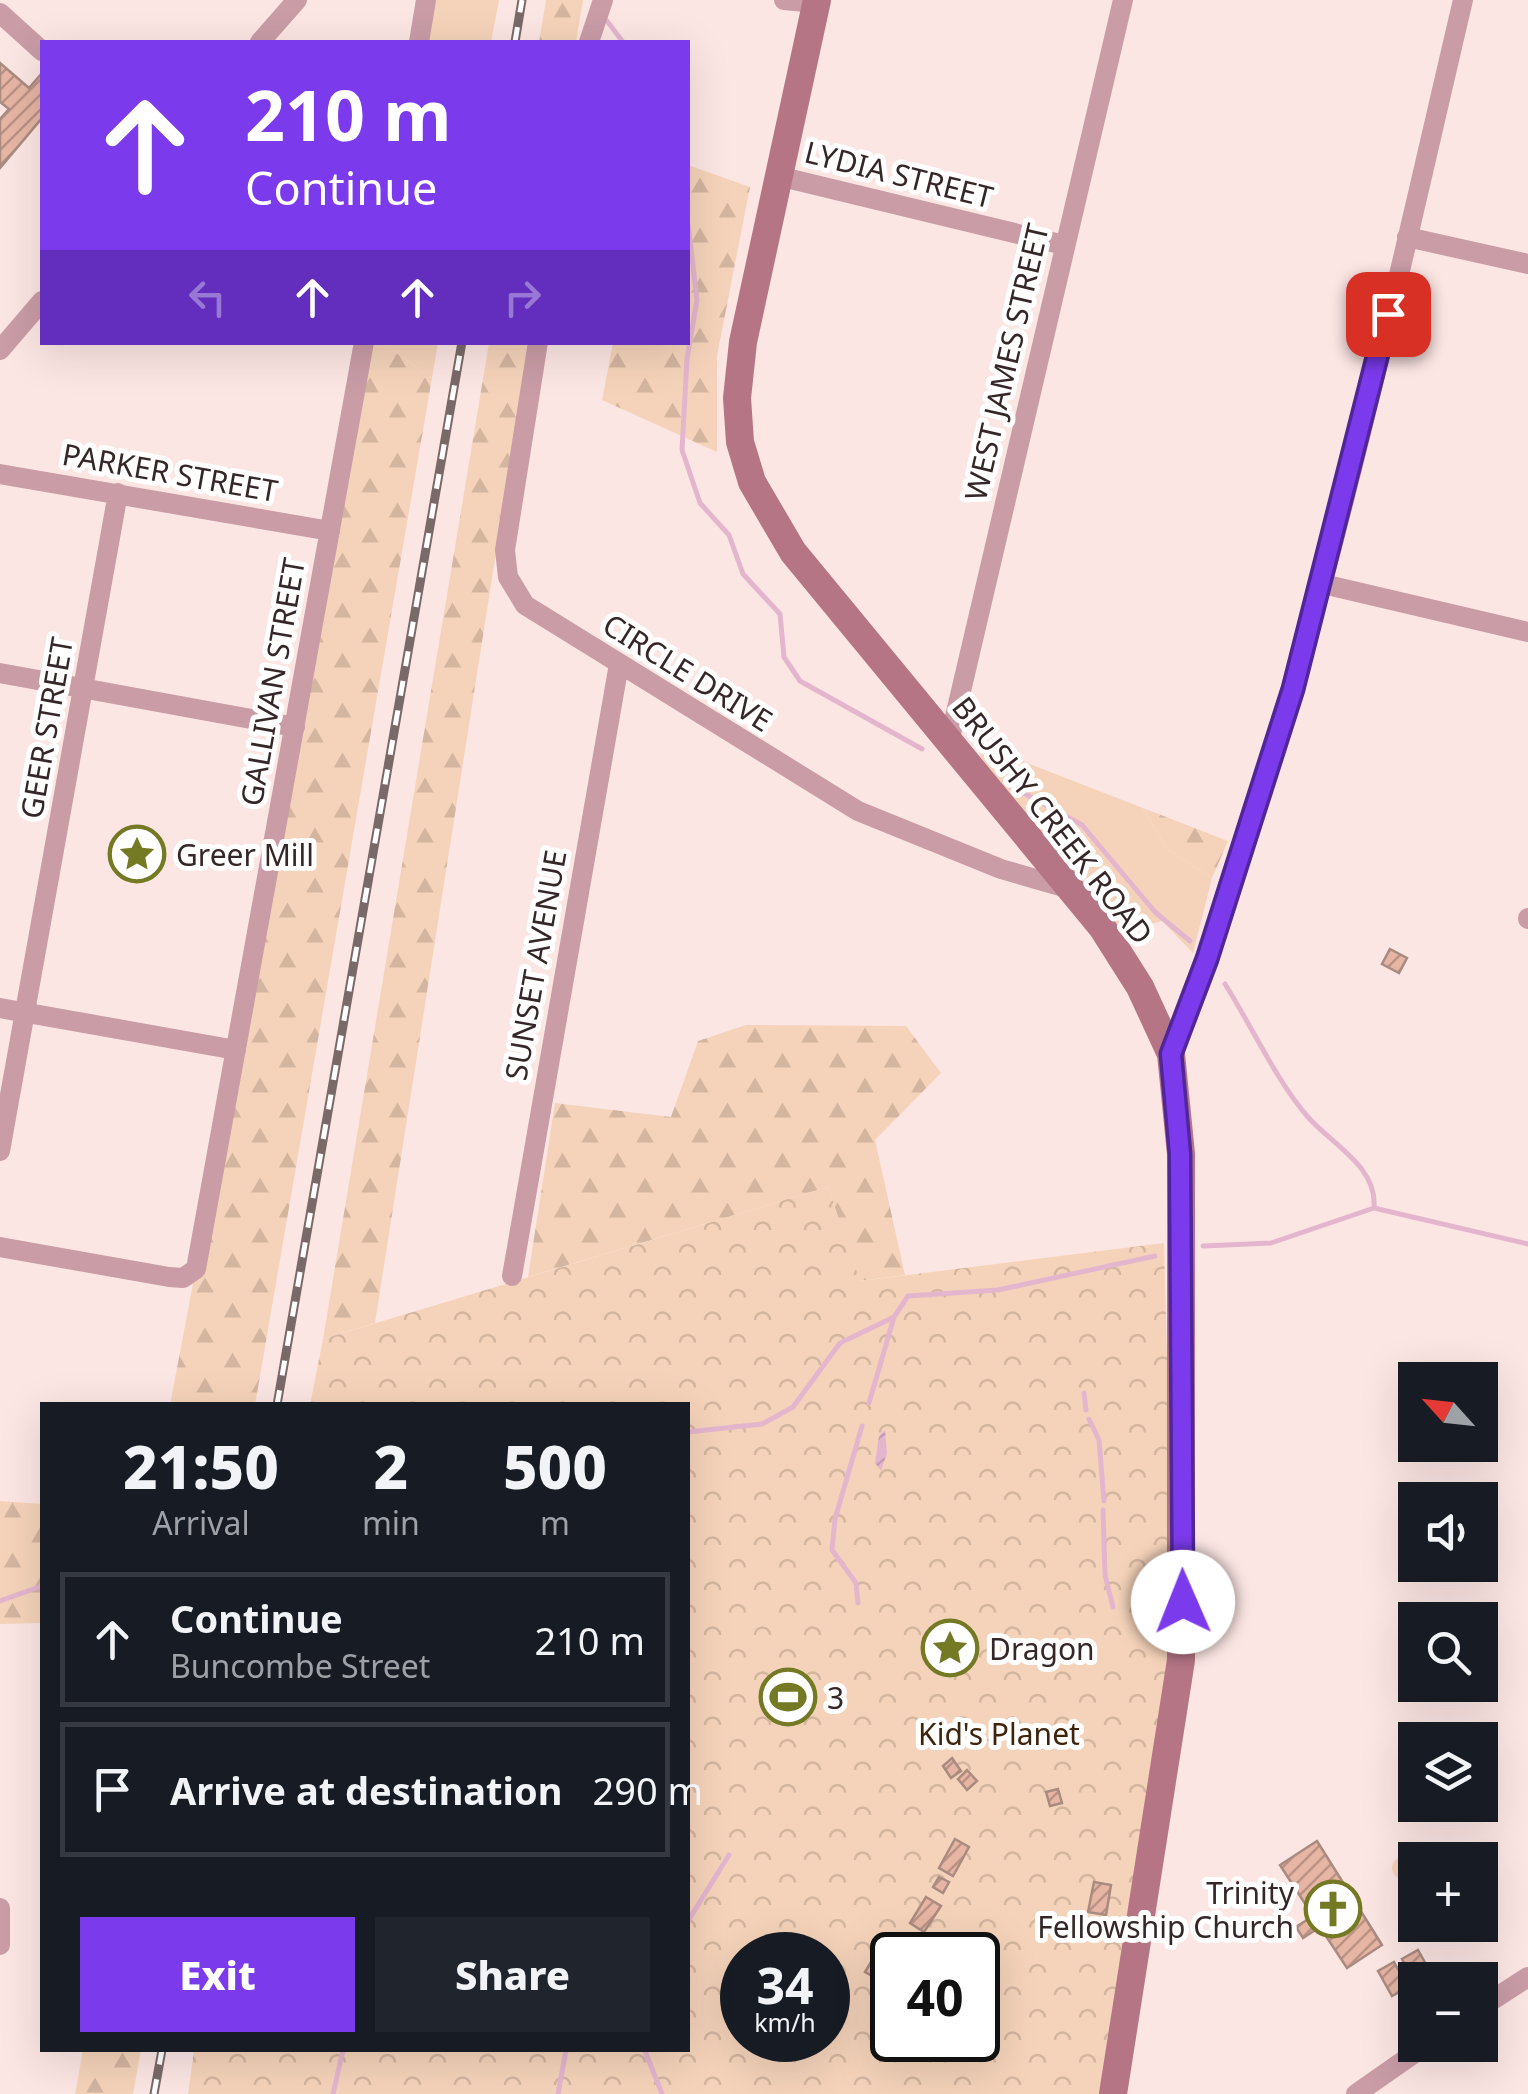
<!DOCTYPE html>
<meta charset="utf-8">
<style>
:root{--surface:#171b24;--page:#20242c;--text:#f1f3f6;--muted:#9ea1a6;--line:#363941;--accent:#7c3aed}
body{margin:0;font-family:"Noto Sans",sans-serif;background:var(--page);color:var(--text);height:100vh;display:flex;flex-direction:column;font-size:38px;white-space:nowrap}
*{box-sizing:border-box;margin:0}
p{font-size:32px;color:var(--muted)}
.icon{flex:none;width:55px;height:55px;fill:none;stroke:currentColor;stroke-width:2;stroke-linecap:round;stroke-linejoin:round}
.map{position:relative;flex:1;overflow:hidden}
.drawer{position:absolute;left:40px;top:1402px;width:650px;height:650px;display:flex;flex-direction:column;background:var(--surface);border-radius:0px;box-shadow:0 10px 40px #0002}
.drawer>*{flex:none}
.hud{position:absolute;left:40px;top:40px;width:650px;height:305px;border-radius:0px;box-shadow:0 10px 40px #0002;background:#7c3aed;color:#fff;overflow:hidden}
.needle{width:65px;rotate:297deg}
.buttons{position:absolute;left:1398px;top:1362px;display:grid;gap:20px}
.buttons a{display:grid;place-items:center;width:100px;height:100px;border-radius:0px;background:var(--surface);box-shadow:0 10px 40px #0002;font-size:50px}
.speed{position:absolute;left:720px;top:1932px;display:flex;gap:20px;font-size:50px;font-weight:700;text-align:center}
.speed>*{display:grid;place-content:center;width:130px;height:130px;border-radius:50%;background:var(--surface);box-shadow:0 10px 40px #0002;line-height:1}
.speed small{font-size:25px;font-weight:400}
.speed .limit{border:5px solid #111;border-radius:15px;background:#fff;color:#111}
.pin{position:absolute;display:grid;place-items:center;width:85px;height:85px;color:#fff;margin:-42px;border-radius:20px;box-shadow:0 5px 15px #0006}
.me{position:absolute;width:110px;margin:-55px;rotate:359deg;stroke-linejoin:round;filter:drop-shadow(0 0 8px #0008)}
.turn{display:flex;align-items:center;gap:35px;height:210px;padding:0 40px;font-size:45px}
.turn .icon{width:130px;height:130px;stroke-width:2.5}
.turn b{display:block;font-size:70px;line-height:85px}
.lanes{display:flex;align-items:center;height:95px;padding:0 40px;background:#0003;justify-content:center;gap:50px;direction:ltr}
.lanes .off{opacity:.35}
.eta{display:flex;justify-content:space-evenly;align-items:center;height:170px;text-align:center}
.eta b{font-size:60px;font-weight:800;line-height:70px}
.button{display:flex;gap:20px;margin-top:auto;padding:20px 40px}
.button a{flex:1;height:115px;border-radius:0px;background:var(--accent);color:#fff;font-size:40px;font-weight:800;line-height:115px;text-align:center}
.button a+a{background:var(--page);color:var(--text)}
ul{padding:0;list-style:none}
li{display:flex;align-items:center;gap:30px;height:135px;margin:0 20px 15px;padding:0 20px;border:5px solid var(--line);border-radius:0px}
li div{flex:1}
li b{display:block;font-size:38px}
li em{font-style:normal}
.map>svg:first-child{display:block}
.green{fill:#f5d3ba}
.forest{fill:url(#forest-firs)}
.park{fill:url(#park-crowns);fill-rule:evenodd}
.water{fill:url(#water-waves)}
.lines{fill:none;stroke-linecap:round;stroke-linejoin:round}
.stream{stroke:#e4b6ce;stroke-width:5}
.building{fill:url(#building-hatch);stroke:#aa8b80;stroke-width:2.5}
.street{stroke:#c99ca6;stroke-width:20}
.secondary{stroke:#b57585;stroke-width:28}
.rail-casing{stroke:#7a6969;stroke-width:9}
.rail{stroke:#fff;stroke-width:5;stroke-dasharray:15;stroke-linecap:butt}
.route-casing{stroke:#51269a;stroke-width:25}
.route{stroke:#7c3aed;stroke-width:18}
.labels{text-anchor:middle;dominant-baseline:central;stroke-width:10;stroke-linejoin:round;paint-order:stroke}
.street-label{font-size:30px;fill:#352727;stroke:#fff}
.poi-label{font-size:30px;fill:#352727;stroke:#fff;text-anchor:start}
.park-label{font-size:30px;fill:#3f240c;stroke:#fff}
</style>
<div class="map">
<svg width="1528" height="2094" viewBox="0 0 1528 2094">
<defs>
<pattern id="forest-firs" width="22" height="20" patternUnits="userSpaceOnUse" patternTransform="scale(2.5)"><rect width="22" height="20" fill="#f5d3ba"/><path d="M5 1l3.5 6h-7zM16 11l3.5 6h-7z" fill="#d3b5a0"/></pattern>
<pattern id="park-crowns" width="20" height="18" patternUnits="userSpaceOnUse" patternTransform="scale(2.5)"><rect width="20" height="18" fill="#f5d3ba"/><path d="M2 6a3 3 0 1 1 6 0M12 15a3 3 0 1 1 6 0" fill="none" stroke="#d3b5a0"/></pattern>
<pattern id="water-waves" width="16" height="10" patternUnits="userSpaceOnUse" patternTransform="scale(2.5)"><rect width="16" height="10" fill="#e4b6ce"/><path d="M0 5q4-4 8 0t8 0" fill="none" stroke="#c49cb1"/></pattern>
<pattern id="building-hatch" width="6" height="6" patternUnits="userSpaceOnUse" patternTransform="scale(2.5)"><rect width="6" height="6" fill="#e6b5a4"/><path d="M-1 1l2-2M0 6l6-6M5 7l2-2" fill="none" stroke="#bb9386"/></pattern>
</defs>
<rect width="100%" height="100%" fill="#fce6e4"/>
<path class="green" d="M435 0H499L491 42H427Z
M382 343H438L432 378Z
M971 729 999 752 1143 808 1167 849 1212 878 1193 953 1162 921 1137 928 1129 940 985 767Z"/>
<path class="forest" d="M546 0H583L576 42H539Z
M688 165 750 187 717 356V452L602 400 613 343 688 342Z
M371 343H382L432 378 255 1405H170Z
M489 343H529L375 1323 323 1339Z
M1143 808 1228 841 1212 878 1167 849Z
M746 1025 906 1026 941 1073 875 1140 905 1275 859 1281 828 1187 528 1277 555 1103 671 1117 698 1041Z
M0 1501 42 1504V1623L0 1624Z
M83 2050H141L133 2094H75Z"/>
<path class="park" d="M828 1187 860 1281 1164 1243 1174 1628 1100 2094H188L194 2050H688V1405H310L323 1339ZM742 1955H828V2040H742ZM892 1955H978V2040H892Z
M1392 1868a11 11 0 1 1 22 0a11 11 0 1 1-22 0Z"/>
<path class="water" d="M885 1430 887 1453 881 1471 875 1463 879 1436Z"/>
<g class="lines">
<path class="stream" d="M607 21 623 42
M688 224 697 300 687 359 682 450 700 503 729 535 743 574 780 614 784 657 800 681 922 749
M1009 785 1082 825 1155 912 1190 941
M1225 984C1251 1025 1276 1080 1307 1116 1330 1143 1377 1166 1374 1206
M1203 1246 1271 1243 1374 1208 1528 1244
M1084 1393 1086 1410
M869 1403 894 1317
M1089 1419 1099 1440 1104 1501
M688 1432 762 1424 793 1407 840 1343 894 1317 908 1296 998 1290 1155 1256
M1103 1510 1105 1575 1113 1607
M0 1601 42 1586
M858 1603 856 1583 832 1550 835 1519 862 1426
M688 1921 729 1855
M645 2051 662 2094
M333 2094 343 2050
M558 2094 566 2050"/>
</g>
<path class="building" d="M0 63 29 88 42 73V118L0 168V119L9 109 0 102Z
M1390 949 1407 958 1399 973 1382 964Z
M952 1758 961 1771 951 1778 943 1766Z
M967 1770 977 1781 967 1790 958 1779Z
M1058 1789 1062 1803 1050 1806 1046 1792Z
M955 1839 969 1847 953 1876 939 1868Z
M1317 1841 1382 1945 1347 1968 1320 1927 1303 1938 1296 1927 1313 1916 1280 1865Z
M939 1877 949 1882 943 1893 933 1887Z
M1094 1882 1111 1885 1106 1915 1088 1912Z
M926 1897 941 1906 924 1932 910 1923Z
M1418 1950 1432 1975 1415 1983 1402 1959Z
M871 1962 888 1971 883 1982 865 1972Z
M1394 1962 1408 1987 1392 1996 1378 1971Z"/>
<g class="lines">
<path class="street" d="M784 0 816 3
M0 13 42 51
M260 42 297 0
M419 42 426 0
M589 42 603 0
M778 176 1064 245
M1407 237 1528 264
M538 342 505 550 508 577 525 605 858 811 1001 869 1070 889
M0 350 42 301
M0 474 330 531
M1323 584 1528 632
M0 673 295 727
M950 738 1123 0
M1528 919V918
M0 1008 236 1050
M1171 1054C1304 714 1380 354 1463 0
M0 1151 118 493
M0 1247 169 1277 183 1278 196 1269 364 342
M512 1276 619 664
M0 1908V1945
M1480 2008 1528 1977
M1356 2094 1426 2045"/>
<path class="secondary" d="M817 0 743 342 737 398 740 442 752 482 793 552 1102 927 1140 987 1171 1054 1181 1154V1660L1113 2094"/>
<g class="rail-casing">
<path id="rail" d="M515 42 522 0
M277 1405 462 342
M154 2094 162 2050"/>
</g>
<use href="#rail" class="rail"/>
</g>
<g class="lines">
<g class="route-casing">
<path id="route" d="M1183 1602 1180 1154 1171 1054 1207 959 1293 689 1388 314"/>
</g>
<use href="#route" class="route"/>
</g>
<defs>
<g id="sight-ring" transform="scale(2.875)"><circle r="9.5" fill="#fff" stroke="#747a23" stroke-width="1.5"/><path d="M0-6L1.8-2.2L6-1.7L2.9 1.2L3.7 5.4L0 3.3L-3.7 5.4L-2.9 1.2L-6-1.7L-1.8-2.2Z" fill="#747a23"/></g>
<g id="stadium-ring" transform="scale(2.875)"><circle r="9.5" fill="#fff" stroke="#747a23" stroke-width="1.5"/><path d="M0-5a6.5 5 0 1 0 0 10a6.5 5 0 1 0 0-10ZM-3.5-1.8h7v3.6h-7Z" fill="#747a23"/></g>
<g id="church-ring" transform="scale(2.875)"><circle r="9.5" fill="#fff" stroke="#747a23" stroke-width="1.5"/><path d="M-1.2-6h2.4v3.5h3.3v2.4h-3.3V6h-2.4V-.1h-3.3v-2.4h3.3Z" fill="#747a23"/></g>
</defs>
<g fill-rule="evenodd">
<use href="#sight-ring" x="137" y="854"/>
<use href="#sight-ring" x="950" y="1648"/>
<use href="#stadium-ring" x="788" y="1697"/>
<use href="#church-ring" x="1333" y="1909"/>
</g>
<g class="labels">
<g class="street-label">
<text transform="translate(899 174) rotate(14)">LYDIA STREET</text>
<text transform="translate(1006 362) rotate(-77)">WEST JAMES STREET</text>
<text transform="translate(170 472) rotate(10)">PARKER STREET</text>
<text transform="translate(688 672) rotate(32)">CIRCLE DRIVE</text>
<text transform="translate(272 682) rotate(-80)">GALLIVAN STREET</text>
<text transform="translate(46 728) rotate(-80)">GEER STREET</text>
<text transform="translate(1053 820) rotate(52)">BRUSHY CREEK ROAD</text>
<text transform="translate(535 965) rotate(-80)">SUNSET AVENUE</text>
</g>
<g class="poi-label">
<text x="176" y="854">Greer Mill</text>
<text x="989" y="1648">Dragon</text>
<text x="827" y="1697">3</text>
<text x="1294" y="1892" text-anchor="end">Trinity<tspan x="1294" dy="34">Fellowship Church</tspan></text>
</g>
<g class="park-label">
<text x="999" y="1733">Kid's Planet</text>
</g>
</g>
</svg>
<div class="buttons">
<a><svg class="needle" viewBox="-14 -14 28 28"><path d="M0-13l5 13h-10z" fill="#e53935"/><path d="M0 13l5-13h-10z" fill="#9ea1a6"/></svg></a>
<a><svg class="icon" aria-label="sound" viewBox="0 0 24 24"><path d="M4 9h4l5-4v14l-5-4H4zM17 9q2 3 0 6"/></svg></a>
<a><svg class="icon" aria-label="search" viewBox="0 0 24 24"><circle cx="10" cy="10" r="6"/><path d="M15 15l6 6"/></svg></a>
<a><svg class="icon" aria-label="layers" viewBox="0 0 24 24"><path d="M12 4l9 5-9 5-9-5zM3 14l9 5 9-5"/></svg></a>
<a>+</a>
<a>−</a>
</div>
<div class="speed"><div>34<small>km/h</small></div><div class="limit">40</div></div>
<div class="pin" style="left:1388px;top:314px;background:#d93025"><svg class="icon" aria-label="arrive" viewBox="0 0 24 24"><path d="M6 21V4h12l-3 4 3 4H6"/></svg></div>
<svg class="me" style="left:1183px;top:1602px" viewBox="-20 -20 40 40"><circle r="19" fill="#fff"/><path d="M0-13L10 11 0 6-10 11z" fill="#7c3aed"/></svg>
<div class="hud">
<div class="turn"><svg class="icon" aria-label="ahead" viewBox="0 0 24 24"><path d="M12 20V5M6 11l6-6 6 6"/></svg><div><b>210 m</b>Continue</div></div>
<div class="lanes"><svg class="icon off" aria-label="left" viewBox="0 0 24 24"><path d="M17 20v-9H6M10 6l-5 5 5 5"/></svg><svg class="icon" aria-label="ahead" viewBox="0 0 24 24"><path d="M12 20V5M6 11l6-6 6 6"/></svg><svg class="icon" aria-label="ahead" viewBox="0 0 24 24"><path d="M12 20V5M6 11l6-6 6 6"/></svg><svg class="icon off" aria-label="right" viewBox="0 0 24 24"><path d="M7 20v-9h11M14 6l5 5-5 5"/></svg></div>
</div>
<section class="drawer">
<div class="eta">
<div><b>21:50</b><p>Arrival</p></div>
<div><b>2</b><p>min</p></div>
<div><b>500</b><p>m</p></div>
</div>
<ul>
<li><svg class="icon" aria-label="ahead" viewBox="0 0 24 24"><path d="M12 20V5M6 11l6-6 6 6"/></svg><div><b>Continue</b><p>Buncombe Street</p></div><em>210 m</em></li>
<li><svg class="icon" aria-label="arrive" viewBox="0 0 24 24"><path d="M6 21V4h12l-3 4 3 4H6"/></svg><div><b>Arrive at destination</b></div><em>290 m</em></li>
</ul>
<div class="button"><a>Exit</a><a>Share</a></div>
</section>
</div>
